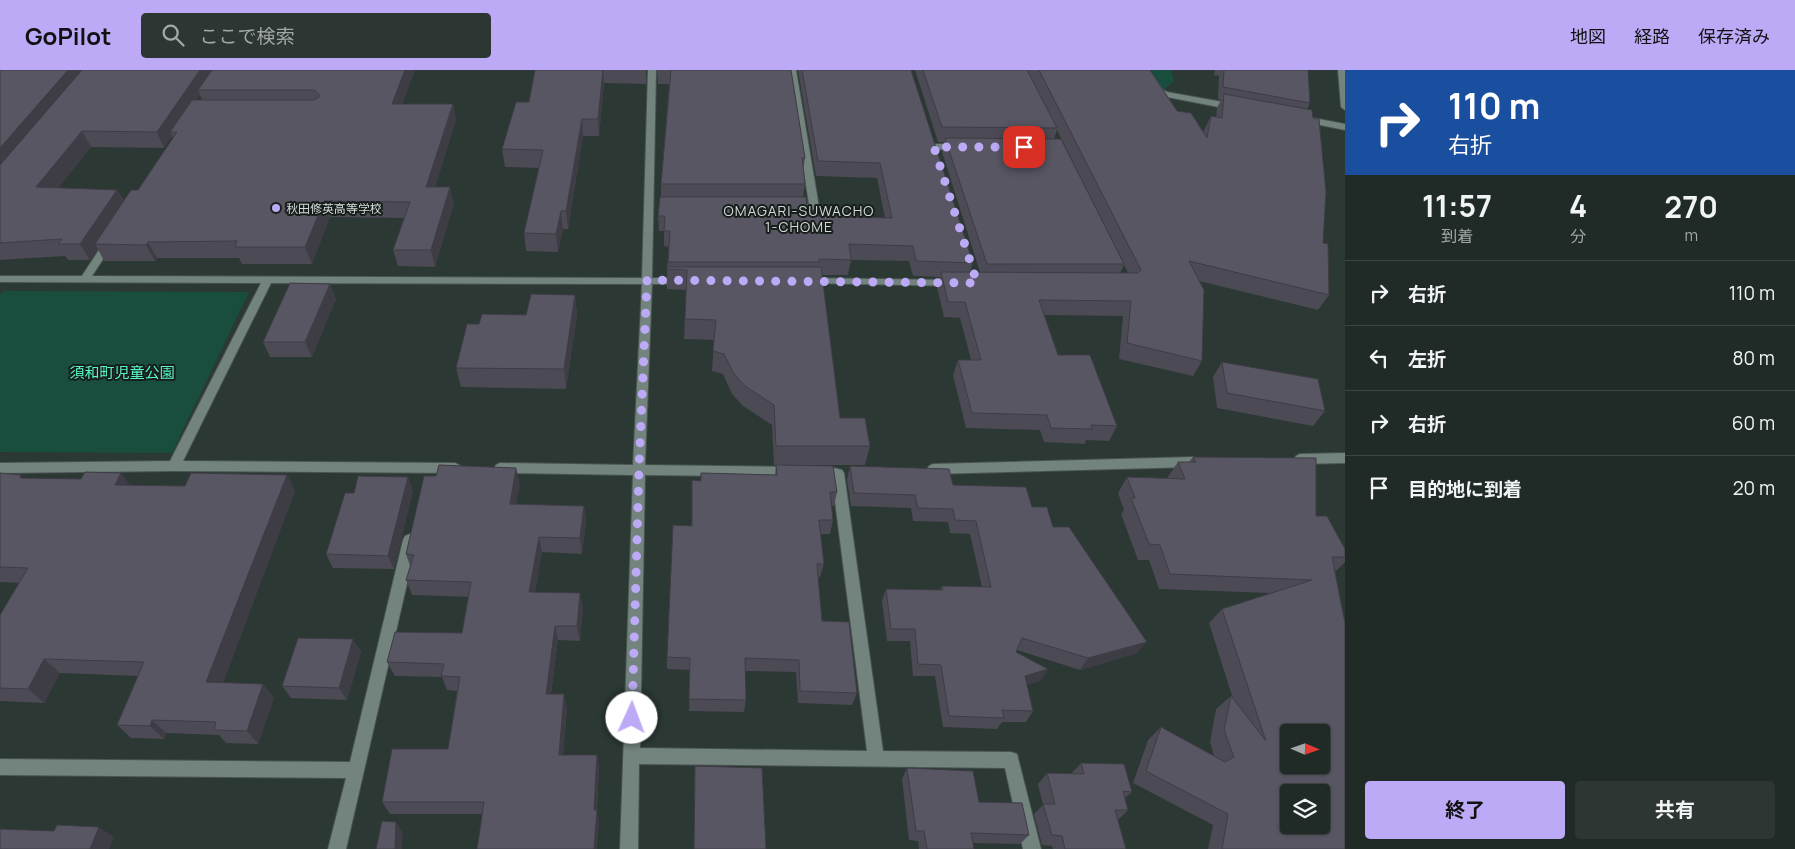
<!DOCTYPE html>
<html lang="ja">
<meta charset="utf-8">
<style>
:root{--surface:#202a26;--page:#2d3632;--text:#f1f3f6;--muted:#a2a7a7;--line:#3d4643;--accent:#bcaaf6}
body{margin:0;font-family:Manrope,"Noto Sans JP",sans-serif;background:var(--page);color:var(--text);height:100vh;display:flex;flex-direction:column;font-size:19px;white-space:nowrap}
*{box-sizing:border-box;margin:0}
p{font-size:16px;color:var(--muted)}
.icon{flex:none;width:28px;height:28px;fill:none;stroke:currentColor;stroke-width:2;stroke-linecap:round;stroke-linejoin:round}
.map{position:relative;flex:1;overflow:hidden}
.side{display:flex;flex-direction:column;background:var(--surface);width:450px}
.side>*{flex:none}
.guide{background:#1a4fa0;color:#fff;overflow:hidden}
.needle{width:32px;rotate:92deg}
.fabs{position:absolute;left:1280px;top:654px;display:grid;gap:10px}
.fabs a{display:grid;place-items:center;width:50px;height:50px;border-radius:5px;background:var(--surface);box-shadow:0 1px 4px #0004,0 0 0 1px var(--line);font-size:25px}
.pin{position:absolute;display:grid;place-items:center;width:42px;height:42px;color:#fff;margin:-21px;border-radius:10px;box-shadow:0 2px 8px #0006}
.me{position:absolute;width:55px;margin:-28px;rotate:2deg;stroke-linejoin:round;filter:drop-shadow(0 0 4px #0008)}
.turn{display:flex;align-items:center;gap:18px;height:105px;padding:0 20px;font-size:22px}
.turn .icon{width:65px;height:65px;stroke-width:2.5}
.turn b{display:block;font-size:35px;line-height:42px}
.eta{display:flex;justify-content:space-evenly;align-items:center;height:85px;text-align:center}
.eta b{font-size:30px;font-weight:700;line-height:35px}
.button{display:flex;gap:10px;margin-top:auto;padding:10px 20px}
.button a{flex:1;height:58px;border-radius:5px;background:var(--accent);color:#111;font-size:20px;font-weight:700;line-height:58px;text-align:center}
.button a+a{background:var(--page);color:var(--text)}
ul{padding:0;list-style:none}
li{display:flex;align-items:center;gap:15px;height:65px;padding:0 20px;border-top:1px solid var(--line)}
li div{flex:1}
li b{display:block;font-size:19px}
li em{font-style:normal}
header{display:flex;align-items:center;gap:30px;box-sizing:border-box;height:70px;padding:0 25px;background:var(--accent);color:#111}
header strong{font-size:24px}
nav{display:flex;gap:28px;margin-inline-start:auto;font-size:18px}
.search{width:350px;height:45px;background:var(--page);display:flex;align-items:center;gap:12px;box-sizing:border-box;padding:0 18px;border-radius:5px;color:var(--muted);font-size:19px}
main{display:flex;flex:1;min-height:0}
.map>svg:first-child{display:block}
.green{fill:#194e3e}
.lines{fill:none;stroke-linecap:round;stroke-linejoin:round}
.minor-casing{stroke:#485450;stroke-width:2}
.minor{fill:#73837d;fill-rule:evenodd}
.wall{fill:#4c4a54;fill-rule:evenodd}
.shaded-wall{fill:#3e3c45}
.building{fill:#585662;stroke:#3e3c45;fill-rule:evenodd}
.route{stroke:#bcaaf6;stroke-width:9;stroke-dasharray:0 16.2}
.poi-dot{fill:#bcaaf6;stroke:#181e1c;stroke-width:2}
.labels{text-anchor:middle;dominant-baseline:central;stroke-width:4;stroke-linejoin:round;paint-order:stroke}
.far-poi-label{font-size:12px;fill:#d2dbd7;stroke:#181e1c;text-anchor:start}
.far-neighbourhood-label{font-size:14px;letter-spacing:1px;fill:#d2dbd7;stroke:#181e1c}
.park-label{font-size:15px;fill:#55f6c7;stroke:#181e1c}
</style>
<header>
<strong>GoPilot</strong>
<div class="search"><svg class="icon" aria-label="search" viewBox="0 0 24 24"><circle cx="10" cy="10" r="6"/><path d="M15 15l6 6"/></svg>ここで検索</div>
<nav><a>地図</a><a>経路</a><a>保存済み</a></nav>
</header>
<main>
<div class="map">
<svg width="1345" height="779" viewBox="0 0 1345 779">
<rect width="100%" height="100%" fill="#2b3833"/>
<path class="green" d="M1151 0H1171L1174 11 1165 19H1161Z
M3 221 249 222 172 383 0 382V224Z"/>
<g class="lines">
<g class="minor-casing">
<path id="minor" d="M648 0H656L652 208H682L687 211 682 214H652L645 395 792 397 796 399 798 402 796 405 792 407 645 405 640 678 867 681 832 408 813 406 811 403 813 400C821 397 834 397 842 400L844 403 883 681 1011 682 1017 684 1041 779H1023L1005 698 639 694 638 779H620L633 405 500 403 496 401 494 398 496 395 500 393 633 395 642 214 271 213 183 391 455 393 459 395 461 398 459 401 455 403 174 401 0 403V393L170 391 261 213 0 212V206H82L106 169H114L115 171 92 206 642 208Z
M788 0H796L819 137C812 142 792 142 785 137L790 134H809Z
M1139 0H1147L1162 19 1167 22 1234 34 1238 37 1234 40 1162 26 1156 23Z
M1338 0H1345V40L1341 37Z
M1303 46 1345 54V60L1300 51 1299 49Z
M934 74H960L964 77 960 80 931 79V75Z
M807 208 955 210 960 213 955 216 803 213 802 211Z
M1345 383V393L1300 394 1296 392 1294 389 1296 386 1300 384Z
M1193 387 1197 389 1199 392 1197 395 1193 397 933 404 929 402 927 399 929 396 933 394Z
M410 464 415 466 417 470 346 779H328L346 708 0 705V689L350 692 403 470 405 466Z"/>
</g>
<use href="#minor" class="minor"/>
</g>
<path class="wall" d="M0 0H415L402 34H453L456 50 435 117 454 133 435 197 398 196 393 180 404 148 330 147 312 194H242L239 188H157L155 191H104L98 179 90 190H68L65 186 0 190ZM200 25 202 30H196ZM172 66 173 68 138 120 124 131 117 120 58 118 91 77 164 78Z
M535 0H646V14L604 13 599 66H583L568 159H563L558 182 526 181 524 163 539 98 505 97 502 79 529 32Z
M657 0H791L805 88 803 101 805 114 803 127 808 146 885 148 877 108 816 106 798 0H911L973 193 970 202H980L942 82 944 72H938L915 0H1150L1177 41 1203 62 1211 46 1216 47 1217 38 1221 30 1218 29 1219 6 1214 5 1215 0H1308L1310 33 1307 39 1329 225 1318 240 1199 211 1202 291 1193 306 1119 289 1123 246 1044 245 1058 285 1117 356 1109 371 1086 370 1085 374 1044 372 1040 360 966 358 953 305 958 290H971L960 248 944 247 937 217 940 207 913 206 909 191 851 190 848 205H822L840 348 870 376 865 395H794L837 422 834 436H831L833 450 830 464H820L824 494 820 507H818L822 551 857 623 852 635 798 633 796 602 745 601 746 630 744 642 689 641 690 600 667 599V587L691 456 701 411 775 405 776 395H774L772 355 743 336 732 324 723 304 712 301 714 270 684 269 686 220 667 219V199L669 177 664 176V161H659L658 146 661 127V114L669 14H658ZM1057 60 1073 92 1054 69ZM1124 195 1128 203H1120Z
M330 214 336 229 312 287H270L263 272Z
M575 225 577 245 566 319 461 317 456 298 479 254 526 245Z
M1222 292 1325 341 1313 356 1217 338 1213 307Z
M1193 387 1316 446 1345 479V492L1335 502 1345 779H1208L1213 755 1133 713 1148 670 1161 657 1214 686 1210 672 1216 639 1231 626 1233 629 1209 553 1222 539 1270 523 1159 519 1149 490H1138L1121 444 1124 440 1118 423 1127 407 1167 408 1178 392H1189Z
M850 396 953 415 1032 437 1053 457 1137 583 1080 600 1017 580 1016 582 1041 611 1027 614 1033 641 1026 652H1002L997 659 943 657 935 606H913L910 571H887L882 531 886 519 940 520 942 516 982 517 970 464 950 463 948 452 913 451 911 438 851 436 847 410Z
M0 403 24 408 130 415 185 416 287 405 295 421 223 613 263 614 274 628 258 674 226 673 219 665 166 663 164 669 131 668 117 655 138 606 60 603 44 633 0 631V545L19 513 0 512Z
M436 406 520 414 516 434 584 436 586 452 582 484 542 482 535 522 580 523 583 538 580 571 558 570 551 624 567 637 563 685H597L599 698 597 740 599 752 482 744H390L382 732 448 679 457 621 447 620 442 607 395 606 387 592 462 563 469 527 412 525 406 510 410 496 406 484Z
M408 407 413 421 394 499 333 498 326 484Z
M353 569 361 582 347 630 291 628 282 616Z
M1081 693 1132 722 1125 728 1128 740 1118 750 1126 779H1053L1052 776 1042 775 1034 744 1043 735 1038 714 1047 703 1071 704Z
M907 698 979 732 1029 765 1020 774 973 773 974 779H919L918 771 909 770 902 709Z"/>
<path class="shaded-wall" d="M68 0H90L0 106V78Z
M200 0H217L198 20 200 25 175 62H170L172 66 164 78 157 62Z
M405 0H415L396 50 392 34Z
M603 0 604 13 599 66 598 49Z
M453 34 456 50 430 133 426 117Z
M582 49 583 66 568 159 566 141Z
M82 61 91 77 46 133 36 117Z
M450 117 454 133 435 197 431 180Z
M117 120 126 136 95 174 98 179 90 190 80 174Z
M324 131 330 147 312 194 305 177Z
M561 141 563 159 558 182 556 164Z
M148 172 157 188 155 191 146 175Z
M330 214 336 229 312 287 305 272Z
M575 225 577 245 566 319 564 299Z
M516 398 520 414 513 450 510 434Z
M121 403 133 419 115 415Z
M287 405 295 421 218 626 206 612Z
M408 407 413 421 394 499 388 486Z
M584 436 586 452 582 484 580 468Z
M539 467 542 482 532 537 529 522Z
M580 523 583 538 580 571 577 556Z
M555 556 558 570 549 637 546 624Z
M353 569 361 582 347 630 339 618Z
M1147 572 1137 583 1080 600 1088 588Z
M44 589 60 603 44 633 28 619Z
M1048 599 1041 611 1018 617 1025 606Z
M263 614 274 628 258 674 247 661Z
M564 624 567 637 562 697 559 685Z
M152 650 166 663 164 669 150 656Z
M597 685 599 698 596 752 594 740Z
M597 740 599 752 597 779H594Z
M396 752 403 762 402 779H395Z
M99 757 114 767 109 779H90Z"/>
<path class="building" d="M0 0H68L0 78Z
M82 0H200L157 62 82 61 36 117 117 120 80 174H58L62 169 0 173V95Z
M212 0H405L392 34H453L426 117H450L431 180H393L410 132 324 131 305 177H235L237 171 148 172 146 175 95 174 131 120H138L177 62H170L192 30H314L319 27V24L314 20H198Z
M535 0H603L598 49H582L566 141H561L556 164 524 163 543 80 502 79 516 32H529Z
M671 0H791L805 88H802L805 114H661Z
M802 0H911L973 193 916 191 913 176 849 174 851 190 819 189V192H668L670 161H664L665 146H658L660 127H806L808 146 892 148 880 93 818 91Z
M923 0H1027L1057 58 942 57Z
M1039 0H1150L1177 41 1191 43 1207 68 1211 46 1222 48 1224 24 1312 40 1313 48 1319 49 1326 122 1323 173 1328 174 1329 225 1189 191 1204 220 1202 291 1127 273 1131 231 1039 230 1058 285H1090L1117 356 1091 355 1092 359 1051 358 1047 345 972 343 958 290H981L965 232H948L941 202 1138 203 1141 200Z
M1224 0H1308L1310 33 1223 17Z
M945 68 1061 69 1124 194H987Z
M667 197H821L840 348H865L870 376H776L774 335 745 316 734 304 724 284 713 281 716 250 685 249 687 200 667 199Z
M290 213 330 214 305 272H263Z
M531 224 575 225 564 299 456 298 467 254H479L482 244 526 245Z
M1222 292 1318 309 1325 341 1227 323Z
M1193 387 1316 388V446H1327L1345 479V487H1332L1345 553V779H1222L1228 744 1146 701 1161 657 1225 692 1234 687 1224 660 1231 626 1266 671 1222 539 1312 510 1170 504 1160 475 1149 474 1131 428H1135L1127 407 1185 409 1178 392H1196ZM1289 662H1321V695H1289ZM1289 722H1321V755H1289Z
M439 395 516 398 510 434 584 436 580 468 539 467 529 522 580 523 577 556H555L546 624H564L559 685H597L594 740H597L594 779H477L484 732H382L392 679H448L460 607 441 606 444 594 387 592 395 562 462 563 471 512 406 510 414 485 406 484 424 406H436Z
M776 395 833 396 837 422H830L833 450H819L824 494H817L822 551 849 552 857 623 800 621 799 590 745 588 746 630 689 629 690 588 667 587 673 455 692 456V410L701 411V403L777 405Z
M850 396 949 399 953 415 1026 417 1032 437H1047L1053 457H1069L1147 572 1088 588 1022 568 1016 582 1048 599 1025 606 1033 641 1002 640 1004 648 949 646 941 595 918 594 915 559H891L886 519 943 520 942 516 991 517 976 451 955 450 953 439 918 438 915 425 854 423Z
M85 402 121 403 115 415 185 416 191 403 287 405 206 612 263 614 247 661 214 660 216 652 152 650 150 656 117 655 144 592 44 589 28 619 0 618V545L28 498 0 497V403L21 405 20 408 81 409Z
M358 406 408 407 388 486 326 484 345 423H354Z
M298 568 353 569 339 618 282 616Z
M1081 693 1124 694 1132 722 1123 721 1128 740H1115L1126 779H1065L1062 766 1052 765 1043 734H1055L1047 703 1084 704Z
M695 696 762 698 766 779H694Z
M907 698 973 701 979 732 1022 733 1029 765 971 763 974 779H927L924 761H916Z
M382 751 396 752 395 779H376Z
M57 755 99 757 90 779H0V759L54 761Z"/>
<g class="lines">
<path class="route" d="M632 648 639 399 647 210 977 213 934 77H1024"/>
</g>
<circle class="poi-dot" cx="276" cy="138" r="5"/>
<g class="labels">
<g class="far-poi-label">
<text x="286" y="138">秋田修英高等学校</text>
</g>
<g class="far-neighbourhood-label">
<text x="799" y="140">OMAGARI-SUWACHO<tspan x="799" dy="16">1-CHOME</tspan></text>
</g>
<g class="park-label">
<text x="122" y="302">須和町児童公園</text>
</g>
</g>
</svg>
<div class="fabs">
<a><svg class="needle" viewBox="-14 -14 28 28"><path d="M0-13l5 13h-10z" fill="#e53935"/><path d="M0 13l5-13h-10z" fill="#a2a7a7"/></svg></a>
<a><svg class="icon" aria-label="layers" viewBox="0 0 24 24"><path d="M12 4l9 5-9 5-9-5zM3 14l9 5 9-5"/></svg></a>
</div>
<div class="pin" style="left:1024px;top:77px;background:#d93025"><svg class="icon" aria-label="arrive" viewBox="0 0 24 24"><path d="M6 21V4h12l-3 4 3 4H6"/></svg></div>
<svg class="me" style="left:632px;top:648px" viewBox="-20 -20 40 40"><circle r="19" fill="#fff"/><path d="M0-13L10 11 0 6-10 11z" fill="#bcaaf6"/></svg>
</div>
<section class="side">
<div class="guide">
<div class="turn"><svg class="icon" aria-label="right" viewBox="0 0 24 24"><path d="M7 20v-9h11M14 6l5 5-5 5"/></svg><div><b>110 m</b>右折</div></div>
</div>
<div class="eta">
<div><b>11:57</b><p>到着</p></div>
<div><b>4</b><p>分</p></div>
<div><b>270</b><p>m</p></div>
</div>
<ul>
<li><svg class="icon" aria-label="right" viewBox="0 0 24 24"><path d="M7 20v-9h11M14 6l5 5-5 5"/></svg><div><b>右折</b></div><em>110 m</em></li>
<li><svg class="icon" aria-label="left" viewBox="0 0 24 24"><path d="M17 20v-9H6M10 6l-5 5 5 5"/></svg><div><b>左折</b></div><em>80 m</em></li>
<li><svg class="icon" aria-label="right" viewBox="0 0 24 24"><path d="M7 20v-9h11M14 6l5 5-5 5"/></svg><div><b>右折</b></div><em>60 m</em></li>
<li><svg class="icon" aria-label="arrive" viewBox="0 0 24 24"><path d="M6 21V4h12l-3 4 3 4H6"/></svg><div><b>目的地に到着</b></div><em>20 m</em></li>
</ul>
<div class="button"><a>終了</a><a>共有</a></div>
</section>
</main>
